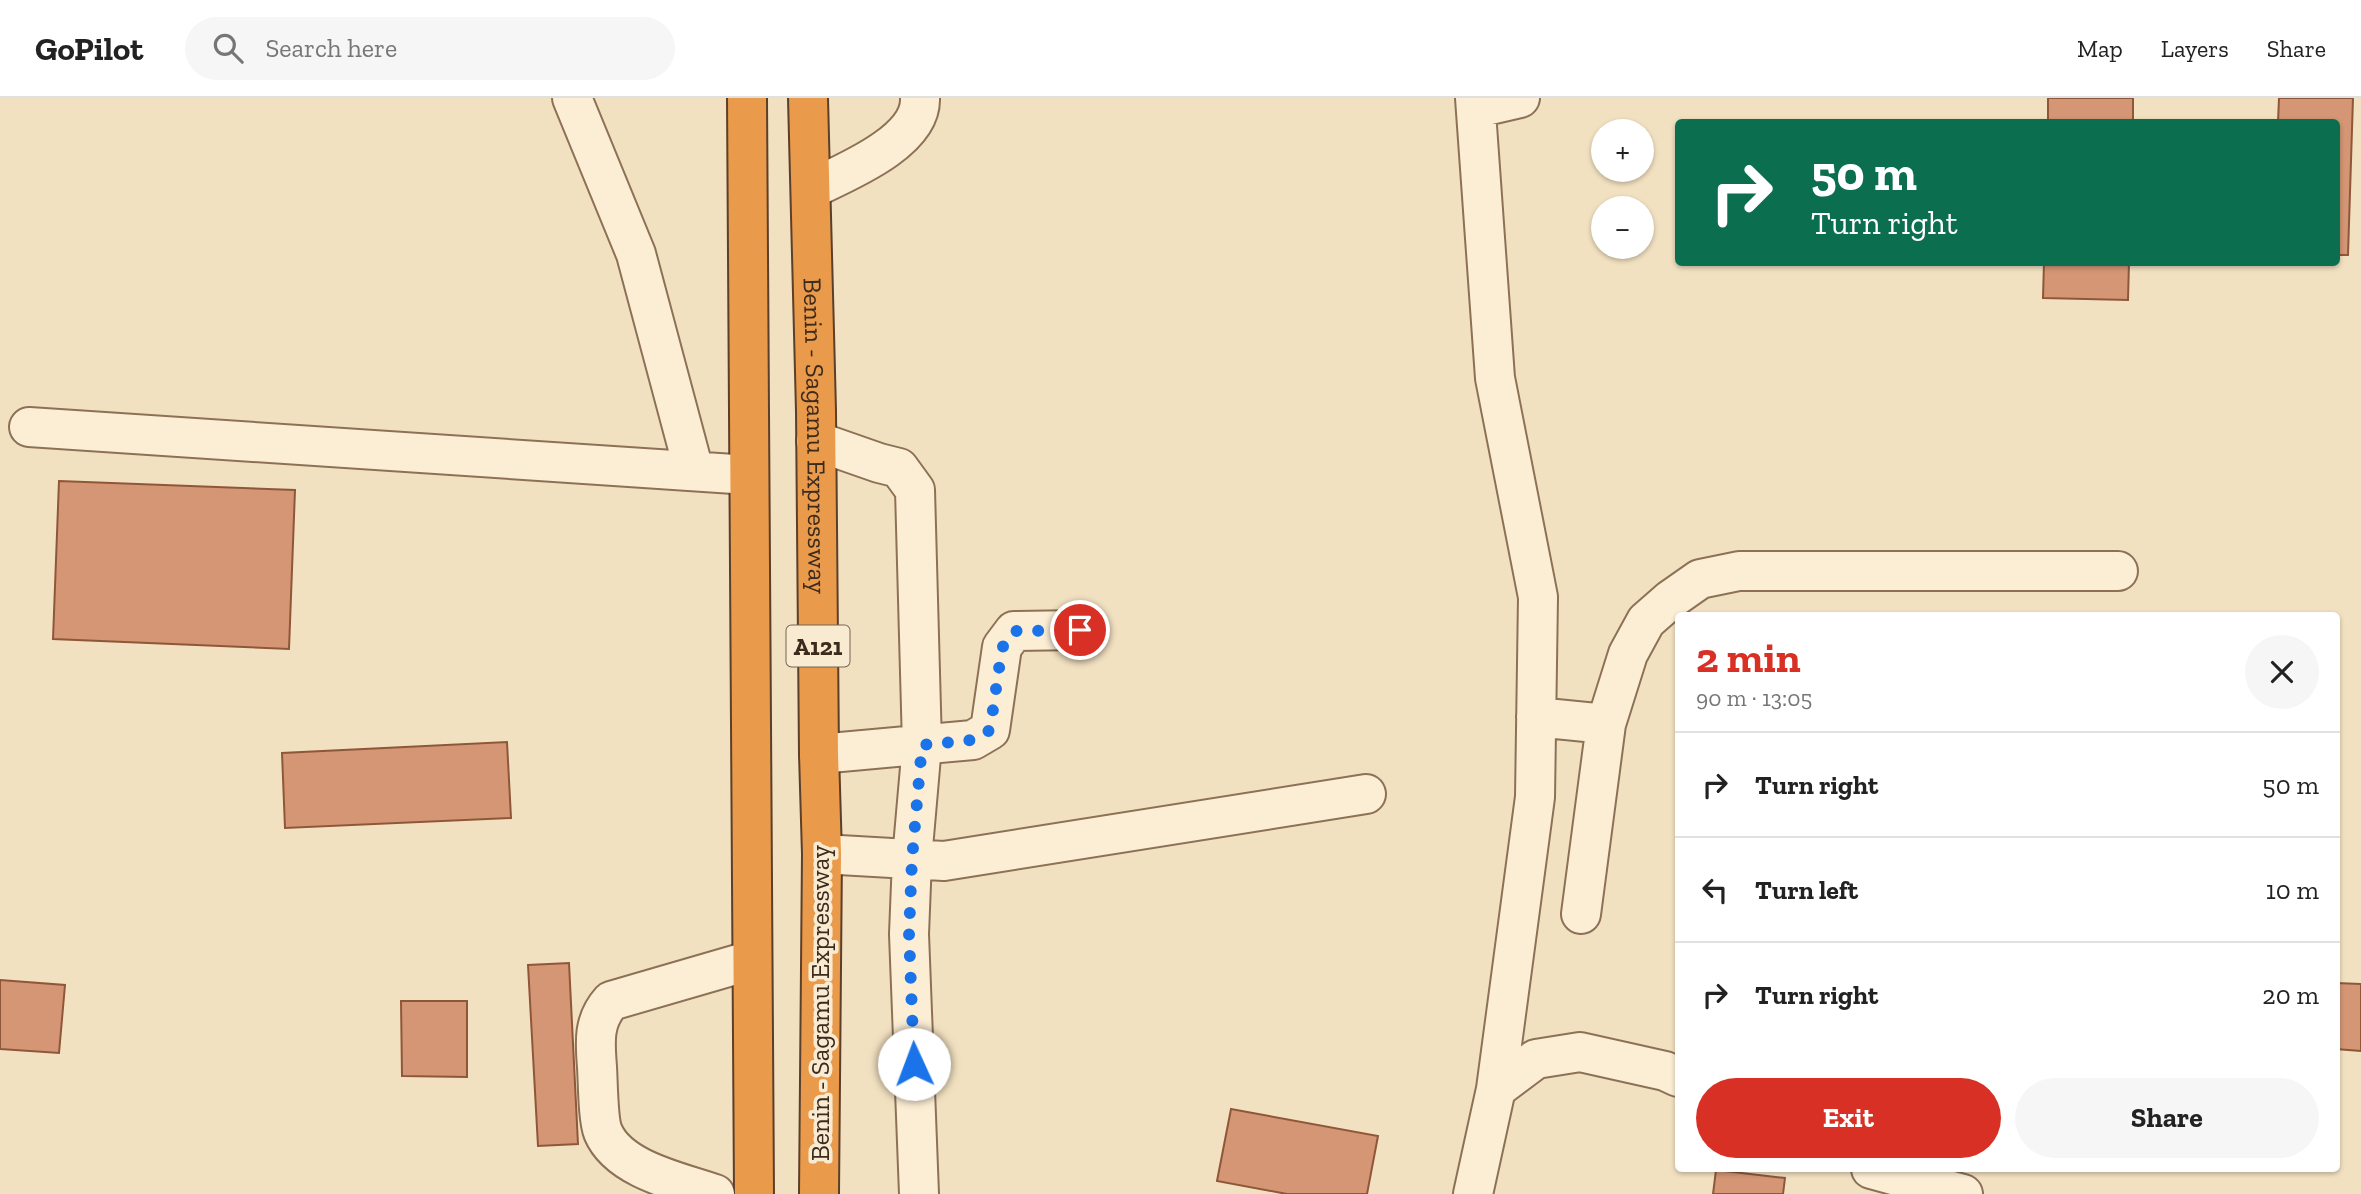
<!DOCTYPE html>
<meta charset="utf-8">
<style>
:root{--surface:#fff;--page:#f6f6f6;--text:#222;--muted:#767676;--line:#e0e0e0;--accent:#d93025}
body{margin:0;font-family:"Zilla Slab",serif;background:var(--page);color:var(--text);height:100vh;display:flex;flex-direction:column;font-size:26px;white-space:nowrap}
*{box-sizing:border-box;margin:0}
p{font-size:23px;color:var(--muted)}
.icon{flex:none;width:38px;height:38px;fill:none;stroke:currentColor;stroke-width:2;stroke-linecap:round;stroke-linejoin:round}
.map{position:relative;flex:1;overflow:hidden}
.sheet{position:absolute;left:1675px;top:514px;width:665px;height:560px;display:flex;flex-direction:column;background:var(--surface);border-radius:7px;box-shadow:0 2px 5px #0004}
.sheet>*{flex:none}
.hud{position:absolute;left:1675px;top:21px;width:665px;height:147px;border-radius:7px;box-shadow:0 2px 5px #0004;background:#0b6e4f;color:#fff;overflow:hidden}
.fabs{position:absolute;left:1591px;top:21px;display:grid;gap:14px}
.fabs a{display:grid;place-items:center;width:63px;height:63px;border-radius:50%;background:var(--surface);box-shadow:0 2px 5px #0004;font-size:35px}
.pin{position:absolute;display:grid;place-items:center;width:60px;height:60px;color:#fff;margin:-30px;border:4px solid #fff;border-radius:50%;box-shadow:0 2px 7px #0007}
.me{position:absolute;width:77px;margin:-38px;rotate:358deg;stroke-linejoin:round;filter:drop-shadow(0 0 5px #0008)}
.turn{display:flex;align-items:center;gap:24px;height:147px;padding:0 21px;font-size:32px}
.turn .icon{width:91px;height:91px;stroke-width:2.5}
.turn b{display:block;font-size:49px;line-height:60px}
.round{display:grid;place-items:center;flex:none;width:74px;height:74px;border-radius:37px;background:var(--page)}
.head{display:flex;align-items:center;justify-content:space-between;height:119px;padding:0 21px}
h1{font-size:42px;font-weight:800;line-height:52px;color:var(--accent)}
.primary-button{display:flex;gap:14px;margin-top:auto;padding:14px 21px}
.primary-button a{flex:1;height:80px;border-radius:42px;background:var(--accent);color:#fff;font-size:28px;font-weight:800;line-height:80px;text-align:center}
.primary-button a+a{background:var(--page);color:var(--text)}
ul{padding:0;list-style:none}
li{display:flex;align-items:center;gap:21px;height:105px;padding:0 21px;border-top:2px solid var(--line)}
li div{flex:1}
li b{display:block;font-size:26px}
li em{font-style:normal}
header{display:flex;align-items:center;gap:42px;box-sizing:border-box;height:98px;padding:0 35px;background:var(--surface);border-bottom:2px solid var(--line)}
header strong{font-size:33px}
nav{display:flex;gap:38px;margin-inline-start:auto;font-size:24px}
.search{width:490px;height:63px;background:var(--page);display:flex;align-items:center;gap:18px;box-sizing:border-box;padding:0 24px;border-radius:38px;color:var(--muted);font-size:26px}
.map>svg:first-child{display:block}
.building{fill:#d49674;stroke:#8f573a;stroke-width:2}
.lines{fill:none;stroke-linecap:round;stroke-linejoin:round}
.minor-casing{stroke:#8d7157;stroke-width:42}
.highway-casing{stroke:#5b3f2b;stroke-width:42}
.minor{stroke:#fceed5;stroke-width:38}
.highway{stroke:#e99a4a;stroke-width:38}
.route{stroke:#1a73e8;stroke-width:12;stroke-dasharray:0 21.6}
.labels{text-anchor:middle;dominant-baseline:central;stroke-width:7;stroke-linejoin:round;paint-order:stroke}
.shield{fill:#f9ebd2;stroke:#756453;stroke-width:2}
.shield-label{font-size:24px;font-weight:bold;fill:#3c2a1c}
.street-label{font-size:26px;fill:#3c2a1c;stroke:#f9ebd2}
</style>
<header>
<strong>GoPilot</strong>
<div class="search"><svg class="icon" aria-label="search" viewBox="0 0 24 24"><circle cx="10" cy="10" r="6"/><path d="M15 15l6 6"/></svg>Search here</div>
<nav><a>Map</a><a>Layers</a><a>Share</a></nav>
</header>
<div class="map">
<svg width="2361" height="1096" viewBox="0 0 2361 1096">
<rect width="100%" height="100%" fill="#f2e1c1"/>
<path class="building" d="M2048 0H2133V24H2048Z
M2279 0H2353L2348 157H2336V24H2278Z
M2044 164H2129L2128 202 2043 200Z
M59 383 295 392 289 551 53 541Z
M507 644 511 720 285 730 282 655Z
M569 865 578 1046 538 1048 528 867Z
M0 882 65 887 59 955 0 951Z
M2336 885 2361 886V953L2336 951Z
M401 903H467V979L402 978Z
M1231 1011 1378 1038 1367 1096H1287L1217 1083Z
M1716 1072 1785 1080 1783 1096H1713Z"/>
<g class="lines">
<g class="minor-casing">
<path id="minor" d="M572 0 636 156 694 373
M1477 10 1520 0
M811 91C844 75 922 44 920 0
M29 329 749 377
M816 343 879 365 899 370 915 392 922 647 912 761 909 836 919 1096
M1536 619 1606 626
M819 656 973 642 990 632 1002 549 1014 533 1080 532
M822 756 944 763 1366 696
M1581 816 1606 626 1628 556 1646 523 1670 502 1700 481 1739 473H2118
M1496 991 1536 961 1580 954 1665 973 1678 979
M1871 1071 1963 1096
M715 1096C680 1084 619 1072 603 1034 598 1022 598 985 597 969 595 944 593 923 611 903L752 862
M1473 1096 1496 991 1535 699 1538 499 1495 280 1475 0"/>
</g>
<g class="highway-casing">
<g id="highway">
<path d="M747 0 754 1096"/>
<path id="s1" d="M808 0 816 313 819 656 822 756 819 1096"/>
</g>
</g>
<use href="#minor" class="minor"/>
<use href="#highway" class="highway"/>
</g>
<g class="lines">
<path class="route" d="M914 966 909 836 912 761 922 647 973 642 990 632 1002 550 1014 533 1080 532"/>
</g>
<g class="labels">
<rect class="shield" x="786.5" y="527.5" width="63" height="41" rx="5"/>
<g class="shield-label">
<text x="818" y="548">A121</text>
</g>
<g class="street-label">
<text stroke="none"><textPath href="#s1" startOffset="338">Benin - Sagamu Expressway</textPath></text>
<text transform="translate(820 905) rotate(-90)">Benin - Sagamu Expressway</text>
</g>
</g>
</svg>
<div class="fabs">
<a>+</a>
<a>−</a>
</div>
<div class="pin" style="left:1080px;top:532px;background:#d93025"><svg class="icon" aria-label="arrive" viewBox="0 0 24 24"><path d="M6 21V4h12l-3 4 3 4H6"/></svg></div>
<svg class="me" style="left:914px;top:966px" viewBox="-20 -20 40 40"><circle r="19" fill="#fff"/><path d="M0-13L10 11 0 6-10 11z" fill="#1a73e8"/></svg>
<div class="hud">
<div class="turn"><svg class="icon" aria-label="right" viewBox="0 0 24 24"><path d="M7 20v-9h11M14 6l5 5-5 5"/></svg><div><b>50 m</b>Turn right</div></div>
</div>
<section class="sheet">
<div class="head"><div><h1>2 min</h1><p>90 m · 13:05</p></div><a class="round"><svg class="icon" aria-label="close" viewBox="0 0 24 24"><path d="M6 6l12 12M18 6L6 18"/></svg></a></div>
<ul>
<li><svg class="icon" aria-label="right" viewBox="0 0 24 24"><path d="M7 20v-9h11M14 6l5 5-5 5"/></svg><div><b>Turn right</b></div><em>50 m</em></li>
<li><svg class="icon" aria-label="left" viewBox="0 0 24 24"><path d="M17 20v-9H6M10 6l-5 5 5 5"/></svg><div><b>Turn left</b></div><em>10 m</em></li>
<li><svg class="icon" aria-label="right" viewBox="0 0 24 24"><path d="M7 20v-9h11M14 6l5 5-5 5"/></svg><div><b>Turn right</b></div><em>20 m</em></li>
</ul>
<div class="primary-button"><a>Exit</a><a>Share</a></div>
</section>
</div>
